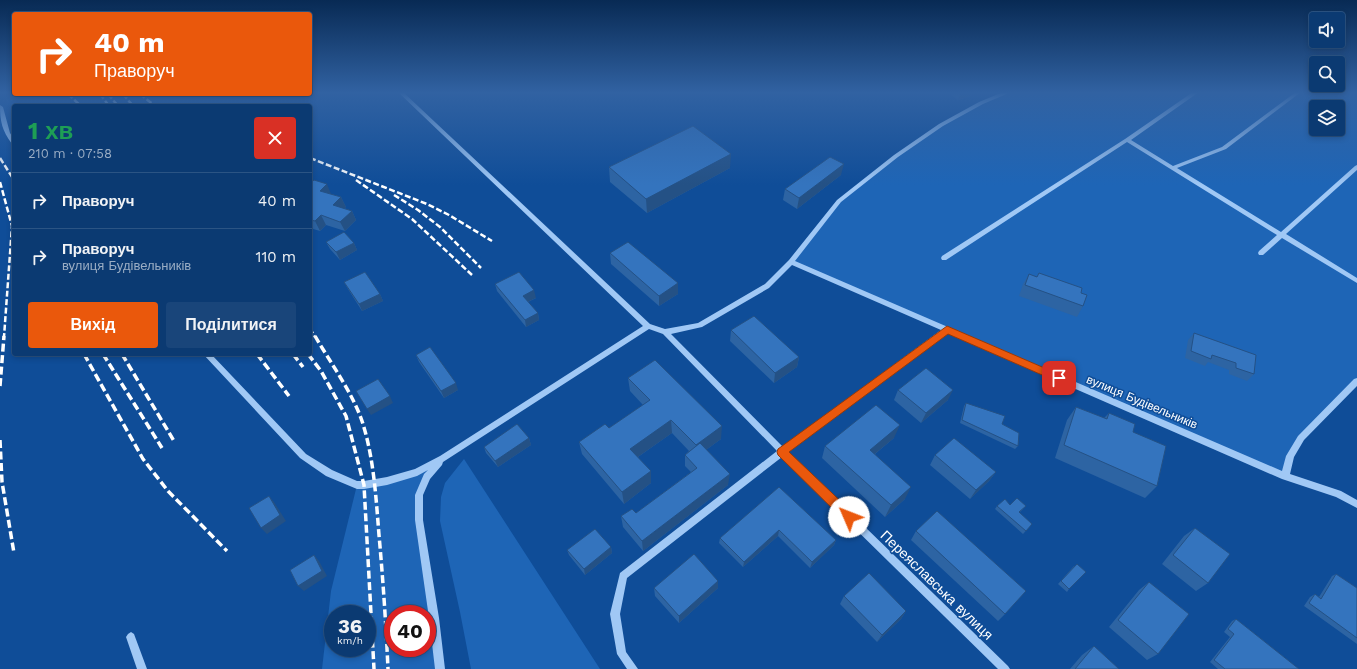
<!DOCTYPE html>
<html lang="uk">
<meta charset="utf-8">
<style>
:root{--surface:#0b3a72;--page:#19457a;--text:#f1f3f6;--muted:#9aadc4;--line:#2b5484;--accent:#ea580c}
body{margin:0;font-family:"Work Sans",sans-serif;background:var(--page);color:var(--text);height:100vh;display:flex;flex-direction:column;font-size:15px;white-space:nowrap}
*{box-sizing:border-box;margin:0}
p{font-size:13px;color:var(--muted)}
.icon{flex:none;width:22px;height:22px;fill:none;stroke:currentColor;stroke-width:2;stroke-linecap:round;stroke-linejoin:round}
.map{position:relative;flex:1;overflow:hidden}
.details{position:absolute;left:12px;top:104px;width:300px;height:252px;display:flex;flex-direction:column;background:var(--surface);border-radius:4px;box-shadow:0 2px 6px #0003,0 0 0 1px var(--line)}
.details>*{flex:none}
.hud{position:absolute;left:12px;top:12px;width:300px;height:84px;border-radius:4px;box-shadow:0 2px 6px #0003,0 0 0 1px var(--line);background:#ea580c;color:#fff;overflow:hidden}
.controls{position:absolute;left:1309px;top:12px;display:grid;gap:8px}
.controls a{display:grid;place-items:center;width:36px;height:36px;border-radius:4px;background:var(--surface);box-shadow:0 2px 6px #0003,0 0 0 1px var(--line);font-size:20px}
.speed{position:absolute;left:324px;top:605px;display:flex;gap:8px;font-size:20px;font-weight:700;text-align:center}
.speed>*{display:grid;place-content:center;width:52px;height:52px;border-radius:50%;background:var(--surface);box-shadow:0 2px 6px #0003,0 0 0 1px var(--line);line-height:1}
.speed small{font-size:10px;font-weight:400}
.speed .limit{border:6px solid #d22;background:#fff;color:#111}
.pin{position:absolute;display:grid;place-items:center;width:34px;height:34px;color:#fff;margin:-17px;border-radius:8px;box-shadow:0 2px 6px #0006}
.me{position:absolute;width:44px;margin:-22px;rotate:314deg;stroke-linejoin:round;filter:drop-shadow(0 0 3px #0008)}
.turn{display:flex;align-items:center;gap:14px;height:84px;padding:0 16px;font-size:18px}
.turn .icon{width:52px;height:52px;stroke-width:2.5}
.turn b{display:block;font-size:28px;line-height:34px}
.round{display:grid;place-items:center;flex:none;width:42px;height:42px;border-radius:4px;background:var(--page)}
.summary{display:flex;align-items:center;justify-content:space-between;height:68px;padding:0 16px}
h1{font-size:24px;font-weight:700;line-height:30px;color:#1e9e55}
.button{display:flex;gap:8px;margin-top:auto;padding:8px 16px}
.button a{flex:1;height:46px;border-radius:4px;background:var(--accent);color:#fff;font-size:16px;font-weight:700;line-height:46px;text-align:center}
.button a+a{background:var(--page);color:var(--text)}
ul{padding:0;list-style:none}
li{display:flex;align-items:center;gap:12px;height:56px;padding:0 16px;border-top:1px solid var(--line)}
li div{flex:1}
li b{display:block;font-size:15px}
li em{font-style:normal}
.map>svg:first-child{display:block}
.green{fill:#1e65b6;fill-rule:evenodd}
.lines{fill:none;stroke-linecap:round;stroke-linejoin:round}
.minor{fill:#a0c8f5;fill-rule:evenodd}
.rail-far1{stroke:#fff;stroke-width:2.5;stroke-dasharray:6 2.5;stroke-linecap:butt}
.rail{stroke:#fff;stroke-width:3.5;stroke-dasharray:8 3.5;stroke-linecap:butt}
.wall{fill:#2d64a3}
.shaded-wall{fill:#245185}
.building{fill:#3474be;stroke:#245185}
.route{fill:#ea580c;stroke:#983908}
.labels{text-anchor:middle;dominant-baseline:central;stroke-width:3;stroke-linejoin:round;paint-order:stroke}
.street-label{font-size:12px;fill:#fff;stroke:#0f4d98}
.near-street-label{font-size:14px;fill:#fff;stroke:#0f4d98}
</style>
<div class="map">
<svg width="1357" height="669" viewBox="0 0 1357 669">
<rect width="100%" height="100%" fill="#0f4d98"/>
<path class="green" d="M1007 92H1357V381L1301 438 1285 476 791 262 839 201 896 156 941 125 981 103ZM1316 107H1338V129H1316Z
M443 458 419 495 440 669H322L331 591 357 485 387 481ZM333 614H367V648H333ZM393 614H427V648H393Z
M464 459 600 669H471L460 612 440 521 441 497 445 483Z"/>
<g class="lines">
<path class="minor" d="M398 92H403L650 324 665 329 698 323 765 284 789 260 837 200 894 155 939 124 979 102 1003 92H1009V93L983 104 943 126 898 157 841 202 795 261 1282 471 1286 456 1298 436 1354 379 1357 378V386L1304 440 1294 457 1290 474 1341 491 1357 500V508L1336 497 1282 479 947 333 788 452 1008 666 1010 669H998L782 457 627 578 620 614 626 652 638 669H627L617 654 610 614 620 573 777 451 663 334 649 329 443 462 442 465 430 479 423 495V520L439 618 445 669H435L429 618 415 520V495L424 474 428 470 417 476 387 485 364 489H357L326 476 300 458 203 354H211L306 454 332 470 357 481H364L387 477 415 469 440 456 643 326ZM792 265 941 330 783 447 671 334 702 327 769 288Z
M1193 92H1199L1131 140 1173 166 1222 147 1296 92H1301L1226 149 1177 168 1281 232 1355 166 1357 165V170L1286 234 1357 278V283L1282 238 1263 255H1259L1258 253 1259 251 1277 235 1127 142 946 260H942L941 258 942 256 1125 139Z
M0 105 3 107 10 133 14 139V145L12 144C2 130 0 122 0 105Z
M131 632 134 634 147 669H137L126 637 128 634Z"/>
<path class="rail-far1" d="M68 94 81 106
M100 94 109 106
M108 94 118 106
M123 94 133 106
M140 94 155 106
M0 158 14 180
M310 158 427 204 449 215 492 241
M356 180 412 219 472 275
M0 182 12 226 4 337
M394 195 418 210 440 227 481 268
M310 328 315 337"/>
<path class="rail" d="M315 336C330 362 354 395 363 424 374 460 376 498 379 535 383 580 386 624 388 669
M84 354 143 459 168 491 227 551
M103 354 162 448
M122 354 174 441
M257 354 289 396
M293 354 303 367
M308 354 321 371 346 416 364 485 374 669
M0 386 4 336
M0 440 2 482 14 553"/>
</g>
<path class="wall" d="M947 92H972L970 96 958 100Z
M609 167 730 168 647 213 610 182Z
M841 175 797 209 783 200 785 189Z
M310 184 331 194 341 197 346 207 344 208 352 211 356 220 345 231 326 225 320 231 310 228Z
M326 242 354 243 357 250 340 260 330 249Z
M610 253 678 283V294L659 306 611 264Z
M1039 273 1081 293 1083 306 1077 317 1019 296 1023 284 1029 274 1037 277Z
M344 282 380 294 383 301 362 311 348 289Z
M495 284 536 298 528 302 538 313 539 320 526 327 497 291Z
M731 330 799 357 797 367 774 383 730 341Z
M1194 333 1254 374 1247 381 1229 374V370L1208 362 1205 366 1185 358 1188 340Z
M416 355 458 390 444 398 419 362Z
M628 378 721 439 706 450 728 485 643 551 623 527 621 516 636 513 691 472 685 466V455L689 451 672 433 638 457 651 483 624 504 582 454 579 442 609 428 643 405 630 391Z
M898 390 948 400 921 423 894 400Z
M966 403 1002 424 1018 446 1015 449 960 423 964 406Z
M1076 407 1104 418 1109 413 1133 432 1157 486 1145 498 1055 458 1067 420Z
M529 438 531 445 498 467 486 453 484 447Z
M894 438 875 454 905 499 885 517 822 458 825 446Z
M935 455 996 472 989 481 970 499 930 465Z
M779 487 836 540 834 545 810 568 778 536 743 567 719 543 720 538Z
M1010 505 1023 509 1019 513 1032 524 1023 534 995 509 997 506Z
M1195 528 1208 583 1196 591 1162 564 1184 536Z
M916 531 1005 614 998 621 911 540Z
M611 547 612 553 585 575 569 555 567 550Z
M1074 566 1069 589 1067 592 1058 584Z
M1336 574 1357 588V644L1304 606 1310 597 1315 594 1319 597 1332 576Z
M1149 582 1158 654 1147 660 1109 627 1139 590Z
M654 588H718L679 623 655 596Z
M844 596 906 611 901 619 877 642 840 604Z
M1236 619 1299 669H1218L1210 662 1230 637 1224 632 1232 621Z
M1094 646 1119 669H1070L1082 655Z"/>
<path class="shaded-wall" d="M961 92H972L970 96 958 100Z
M731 154 730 168 647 213 646 199Z
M844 164 841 175 797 209 799 198Z
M327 184 331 194 320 191Z
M341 197 346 207 337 214 333 205Z
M352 211 356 220 345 231 340 222Z
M321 215 326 225 320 231 315 221Z
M354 243 357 250 340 260 336 252Z
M678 283V294L659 306V296Z
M534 290 536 298 525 303 523 296Z
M380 294 383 301 362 311 359 304Z
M538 313 539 320 526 327 525 320Z
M799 357 797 367 774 383 775 373Z
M456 383 458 390 444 398 441 391Z
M953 390 948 400 921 423 926 413Z
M390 396 393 403 371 415 367 409Z
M671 420 672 433 632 461 630 449Z
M900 425 894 438 865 462 870 450Z
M722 426 721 439 695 458 696 445Z
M529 438 531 445 498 467 495 461Z
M651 471V483L624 504 622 492Z
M996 472 989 481 970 499 976 490Z
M730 474 728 485 643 551 642 541Z
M911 487 905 499 885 517 891 505Z
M269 496 274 502 286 521 267 534 261 528Z
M779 530 778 536 743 567 744 562Z
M836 540 834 545 810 568 812 562Z
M611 547 612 553 585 575 584 569Z
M314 555 319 561 327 576 304 591 298 586Z
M718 581V588L679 623V616Z
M906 611 901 619 877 642 882 635Z"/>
<path class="building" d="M693 126 731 154 646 199 609 167Z
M830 157 844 164 799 198 785 189Z
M314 180 327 184 320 191 341 197 333 205 352 211 340 222 321 215 315 221 310 220V184Z
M344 232 354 243 336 252 326 242Z
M628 242 678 283 659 296 610 253Z
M365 272 380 294 359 304 344 282Z
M519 272 534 290 523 296 538 313 525 320 495 284Z
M1039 273 1082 288 1081 293 1087 295 1083 306 1025 285 1029 274 1037 277Z
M754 316 799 357 775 373 731 330Z
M1194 333 1256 355 1254 374 1236 368V363L1212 355 1211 359 1191 351Z
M430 347 456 383 441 391 416 355Z
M655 360 722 426 696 445 671 420 630 449 651 471 622 492 579 442 605 424 609 428 650 400 628 378Z
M926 368 953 390 926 413 898 390Z
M378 379 390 396 367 409 356 391Z
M966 403 1005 416 1002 424 1019 433 1018 446 962 420Z
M876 405 900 425 870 450 911 487 891 505 825 446Z
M1076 407 1107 419 1109 413 1135 424 1133 432 1166 446 1157 486 1064 445Z
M517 424 529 438 495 461 484 447Z
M954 438 996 472 976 490 935 455Z
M700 443 730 474 642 541 621 516 632 509 636 513 697 468 685 455Z
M779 487 836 540 812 562 779 530 744 562 720 538Z
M269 496 280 515 261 528 249 508Z
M1017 498 1026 506 1019 512 1032 524 1026 531 997 506 1005 499 1010 505Z
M937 511 1026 591 1005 614 916 531Z
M1195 528 1230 554 1208 583 1173 555Z
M595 529 611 547 584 569 567 550Z
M694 554 718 581 679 616 654 588Z
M314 555 322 571 298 586 290 570Z
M1077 564 1086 572 1069 589 1061 581Z
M869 573 906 611 882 635 844 596Z
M1336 574 1357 588V638L1309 603 1315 594 1321 599Z
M1149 582 1189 614 1158 654 1118 620Z
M1236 619 1299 669H1225L1214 660 1234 634 1228 629Z
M1094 646 1119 669H1075Z"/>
<linearGradient id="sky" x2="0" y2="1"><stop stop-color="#082a54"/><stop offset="0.5" stop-color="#3162a2"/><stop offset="1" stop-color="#3162a2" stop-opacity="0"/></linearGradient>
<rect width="1357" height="185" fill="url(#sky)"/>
<path class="route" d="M947 326 1063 376 1064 378 1063 381H1056L948 334 789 452 853 513 855 517 853 521 849 522 845 521 778 455 777 452 778 449Z"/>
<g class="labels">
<g class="street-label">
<text transform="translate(1142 402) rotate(23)">вулиця Будівельників</text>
</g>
<g class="near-street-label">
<text transform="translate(937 585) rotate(44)">Переяславська вулиця</text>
</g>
</g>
</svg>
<div class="controls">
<a><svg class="icon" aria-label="sound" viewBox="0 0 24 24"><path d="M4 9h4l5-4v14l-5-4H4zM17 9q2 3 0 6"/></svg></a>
<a><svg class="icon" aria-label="search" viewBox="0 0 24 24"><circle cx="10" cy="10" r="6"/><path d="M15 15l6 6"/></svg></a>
<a><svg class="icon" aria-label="layers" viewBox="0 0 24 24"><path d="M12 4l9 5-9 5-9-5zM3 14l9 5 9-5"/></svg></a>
</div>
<div class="speed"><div>36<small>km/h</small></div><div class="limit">40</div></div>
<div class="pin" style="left:1059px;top:378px;background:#d93025"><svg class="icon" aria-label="arrive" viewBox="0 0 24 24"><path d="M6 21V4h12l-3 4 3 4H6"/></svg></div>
<svg class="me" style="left:849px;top:517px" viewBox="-20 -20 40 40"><circle r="19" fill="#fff"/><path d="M0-13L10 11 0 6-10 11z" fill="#ea580c"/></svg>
<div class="hud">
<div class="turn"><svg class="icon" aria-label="right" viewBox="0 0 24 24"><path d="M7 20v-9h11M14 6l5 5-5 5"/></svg><div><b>40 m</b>Праворуч</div></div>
</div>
<section class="details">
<div class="summary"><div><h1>1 хв</h1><p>210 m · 07:58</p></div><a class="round" style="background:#d93025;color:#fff"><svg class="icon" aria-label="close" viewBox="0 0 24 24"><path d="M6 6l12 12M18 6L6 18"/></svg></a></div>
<ul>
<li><svg class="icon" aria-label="right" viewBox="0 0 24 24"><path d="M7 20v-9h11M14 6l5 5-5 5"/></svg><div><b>Праворуч</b></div><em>40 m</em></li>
<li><svg class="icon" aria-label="right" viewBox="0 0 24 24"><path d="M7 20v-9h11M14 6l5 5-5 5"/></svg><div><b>Праворуч</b><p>вулиця Будівельників</p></div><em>110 m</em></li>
</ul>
<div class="button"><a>Вихід</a><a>Поділитися</a></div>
</section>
</div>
